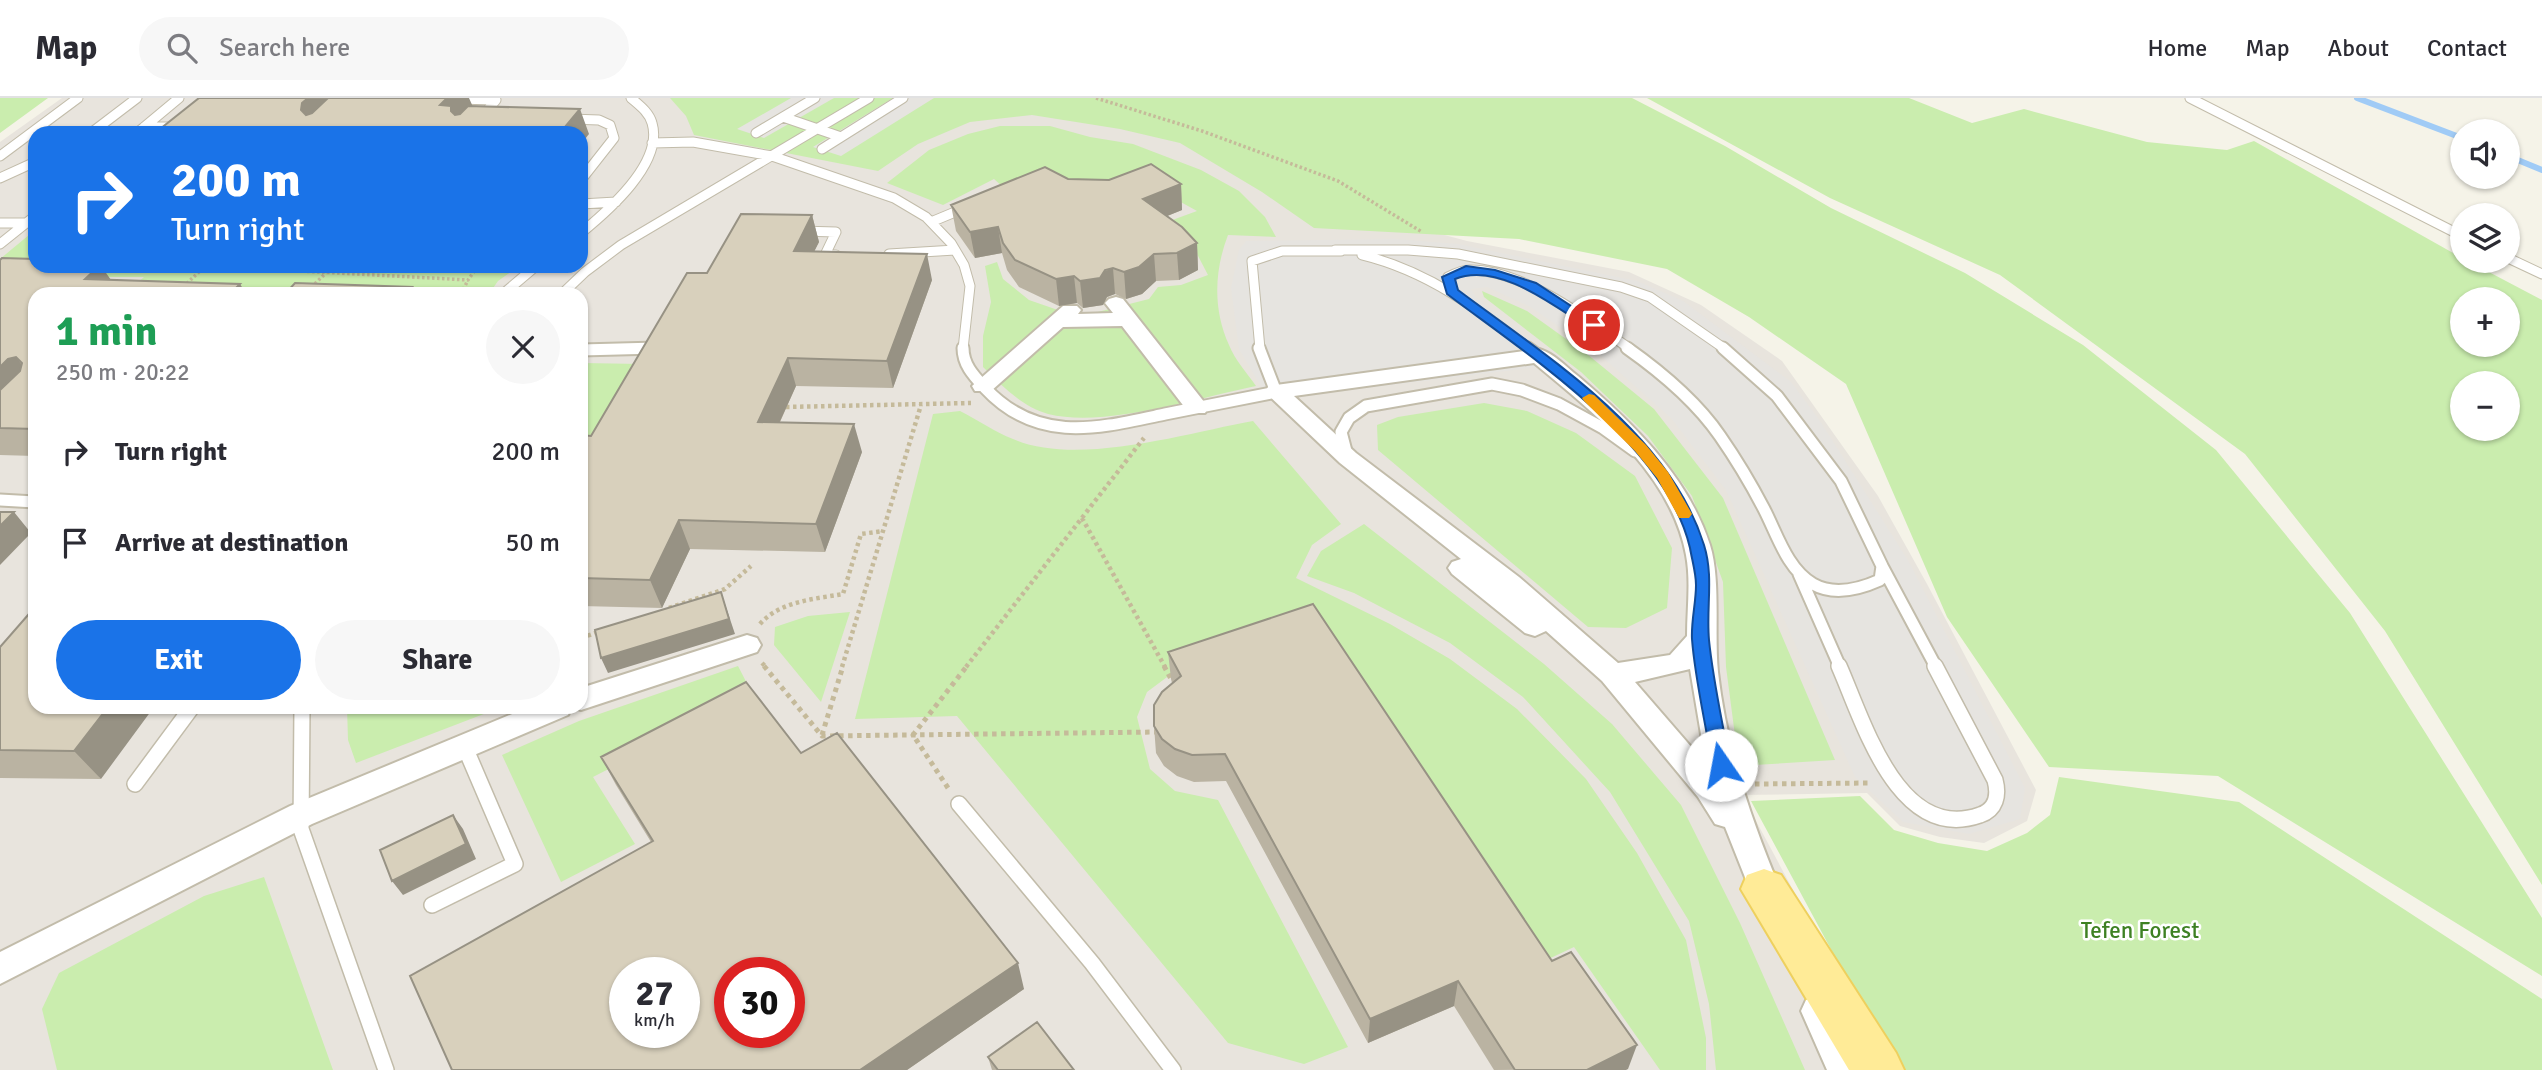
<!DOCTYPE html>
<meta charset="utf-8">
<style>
:root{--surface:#fff;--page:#f7f7f7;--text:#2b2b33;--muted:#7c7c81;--line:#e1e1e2;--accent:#1a73e8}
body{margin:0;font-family:Signika,sans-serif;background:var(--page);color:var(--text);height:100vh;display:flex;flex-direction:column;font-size:26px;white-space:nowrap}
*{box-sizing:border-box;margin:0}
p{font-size:23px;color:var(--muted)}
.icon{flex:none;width:38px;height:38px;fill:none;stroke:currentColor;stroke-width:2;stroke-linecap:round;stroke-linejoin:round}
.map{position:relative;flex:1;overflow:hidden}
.drawer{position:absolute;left:28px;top:189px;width:560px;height:427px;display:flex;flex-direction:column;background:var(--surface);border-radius:21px;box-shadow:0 2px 5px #0004}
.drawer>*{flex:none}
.banner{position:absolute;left:28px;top:28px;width:560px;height:147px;border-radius:21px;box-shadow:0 2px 5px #0004;background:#1a73e8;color:#fff;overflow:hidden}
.buttons{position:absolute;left:2450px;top:21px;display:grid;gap:14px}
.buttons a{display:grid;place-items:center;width:70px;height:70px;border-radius:50%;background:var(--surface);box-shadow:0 2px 5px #0004;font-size:35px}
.speed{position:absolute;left:609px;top:859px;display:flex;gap:14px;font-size:35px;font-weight:700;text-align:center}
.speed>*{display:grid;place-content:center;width:91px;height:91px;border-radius:50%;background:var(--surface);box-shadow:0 2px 5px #0004;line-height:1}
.speed small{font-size:18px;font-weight:400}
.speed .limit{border:10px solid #d22;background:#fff;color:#111}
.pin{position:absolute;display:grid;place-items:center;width:60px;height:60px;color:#fff;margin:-30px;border:4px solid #fff;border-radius:50%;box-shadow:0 2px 7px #0007}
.me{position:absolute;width:77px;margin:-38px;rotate:348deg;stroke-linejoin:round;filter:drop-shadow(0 0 5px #0008)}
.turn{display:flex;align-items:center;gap:24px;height:147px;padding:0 28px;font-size:32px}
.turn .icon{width:91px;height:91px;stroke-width:2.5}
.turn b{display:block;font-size:49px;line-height:60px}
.round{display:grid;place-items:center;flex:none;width:74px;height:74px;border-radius:37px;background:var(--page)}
.headline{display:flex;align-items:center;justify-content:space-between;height:119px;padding:0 28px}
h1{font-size:42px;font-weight:700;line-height:52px;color:#1e9e55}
.button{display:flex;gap:14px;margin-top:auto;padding:14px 28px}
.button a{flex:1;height:80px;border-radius:42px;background:var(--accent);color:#fff;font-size:28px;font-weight:700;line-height:80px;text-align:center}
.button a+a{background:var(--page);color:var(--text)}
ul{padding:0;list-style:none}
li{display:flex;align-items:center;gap:21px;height:91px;padding:0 28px}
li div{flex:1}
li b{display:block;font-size:26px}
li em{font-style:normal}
header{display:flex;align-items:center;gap:42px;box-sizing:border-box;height:98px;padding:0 35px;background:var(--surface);border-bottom:2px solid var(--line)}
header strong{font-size:33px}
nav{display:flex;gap:38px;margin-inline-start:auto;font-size:24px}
.search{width:490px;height:63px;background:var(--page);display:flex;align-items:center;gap:18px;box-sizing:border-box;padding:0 24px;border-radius:38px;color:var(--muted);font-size:26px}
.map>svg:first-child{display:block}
.industrial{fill:#e8e4dd;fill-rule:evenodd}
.green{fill:#caedae;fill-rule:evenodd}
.parking{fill:#e6e4e0}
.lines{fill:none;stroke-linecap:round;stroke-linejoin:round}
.stream{stroke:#a0cbf6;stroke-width:6}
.lane-far2-casing{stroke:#c2bcaa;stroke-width:11}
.lane-far1-casing{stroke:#c2bcaa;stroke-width:15}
.lane-casing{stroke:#c2bcaa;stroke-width:18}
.street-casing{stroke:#c2bcaa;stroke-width:4}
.primary-casing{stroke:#eed05e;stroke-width:4}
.path-far2{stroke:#c5ba9a;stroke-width:3.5;stroke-dasharray:2.5 2.5;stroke-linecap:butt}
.path-far1{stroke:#c5ba9a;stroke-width:4.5;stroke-dasharray:3.5 3.5;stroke-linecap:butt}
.path{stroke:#c5ba9a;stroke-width:5;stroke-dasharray:4.5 4.5;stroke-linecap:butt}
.lane-far2{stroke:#fff;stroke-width:9}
.lane-far1{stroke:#fff;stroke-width:11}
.lane{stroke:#fff;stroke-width:15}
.street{fill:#fff;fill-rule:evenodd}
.primary{fill:#ffeb97;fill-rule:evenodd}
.wall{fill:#bab3a2}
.shaded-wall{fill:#979284}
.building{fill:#d8d0bc;stroke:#979284;stroke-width:2;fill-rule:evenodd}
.route{fill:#1a73e8;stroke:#114b97;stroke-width:2}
.slow{fill:#f59e0b}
.labels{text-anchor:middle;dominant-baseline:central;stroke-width:5;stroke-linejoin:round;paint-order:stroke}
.near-park-label{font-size:23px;fill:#3e8123;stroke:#fff}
</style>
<header>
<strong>Map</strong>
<div class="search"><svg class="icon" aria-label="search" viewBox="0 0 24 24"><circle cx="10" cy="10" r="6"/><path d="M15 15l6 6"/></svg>Search here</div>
<nav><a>Home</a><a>Map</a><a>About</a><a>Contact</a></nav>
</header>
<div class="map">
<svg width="2542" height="972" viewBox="0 0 2542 972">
<rect width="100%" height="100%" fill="#f5f3e8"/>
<path class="industrial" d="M62 0H1075L1388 122 1467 143 1629 174 1701 207 1782 263 1878 398 1927 486 2036 692 2027 723 1984 745 1940 739 1900 728 1867 695 1742 697 1890 972H0V44ZM35 35H581V168H35ZM35 196H581V609H35ZM625 875H684V934H625ZM730 875H789V934H730Z"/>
<path class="green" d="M0 0H48L0 35Z
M670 0H1632L1725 48 1831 110 1965 175 2083 247 2216 352 2350 515 2542 820V878L2218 678 2049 669 1947 519 1846 286 1749 219 1667 171 1519 141 1314 130 1262 94 1180 45 1120 31 1032 17 970 24 918 46 878 73 694 37 686 18Z
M1647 0H1909L1972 25 2024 11 2147 44 2227 52 2254 43 2462 160V163H2468L2542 202V787L2385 533 2245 356 2000 177 1830 100ZM2462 201H2508V247H2462ZM2462 285H2508V331H2462Z
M1000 28H1050L1090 39 1133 46 1201 72 1239 93 1265 119 1276 139 1228 137C1214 173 1213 212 1229 247 1235 262 1247 275 1256 288 1197 300 1106 330 1048 316 1022 309 1001 287 983 269V238L991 204 985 168 997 164 1003 181 1029 202 1078 219 1149 201 1158 189 1181 187 1208 177 1196 154 1156 128 1197 113 1150 87 1013 98 994 81 943 107 887 85 929 52 968 36Z
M35 132V164L0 165V161Z
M104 168H519L498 183 489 196 126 195 144 179H93Z
M1482 193 1527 213 1587 256 1654 311 1723 400 1835 662 1739 668 1726 569 1723 484 1692 398 1648 338 1581 274 1484 199Z
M581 265 643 266 594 351 581 350Z
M1484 305 1527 313 1576 335 1635 378 1672 450 1667 510 1626 530 1588 529 1378 352 1377 327 1398 319Z
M960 313C978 322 995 334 1013 341 1077 369 1186 335 1253 323L1341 426 1312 447 1296 480 1390 526 1450 561 1517 611 1586 681 1637 755 1686 842 1706 940V972H1660L1574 849 1540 865 1194 559 1147 594 1137 619 1150 671 1175 693 1218 702 1348 949 1304 966 1228 945 957 618 855 621 933 316Z
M1364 426 1544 566 1612 626 1681 707 1740 825 1805 972H1716L1709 906 1689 823 1610 694 1523 599 1450 545 1354 495 1307 478 1321 453Z
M850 514 821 604 774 547 775 529 808 518Z
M738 568 753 597 593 679 635 746 561 784 502 657 579 623Z
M347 609H502L356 665 348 642Z
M2059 679 2239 704 2542 901V972H1896L1751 703 1860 698 1894 732 1938 745 1987 753 2027 735 2050 717Z
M264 779 333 972H57L42 911 59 875 204 798Z"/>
<path class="parking" d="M791 0H834L764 40 737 31Z
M893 0H934L841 58 813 49Z
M1395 141 1458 146 1637 183 1683 203 1791 284 1820 323 1909 464 2025 690 2020 721 1969 736 1903 724 1855 679 1726 392 1671 320 1600 257 1529 208 1487 189 1471 191 1476 200 1563 266 1269 302 1239 251 1231 190 1239 152 1246 143Z"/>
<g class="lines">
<path class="stream" d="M2357 0 2462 40
M2508 58 2542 72"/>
<g class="lane-far2-casing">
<path id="lane-far2" d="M2190 0 2462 138
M456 1 496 2 468 35
M783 19 841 39
M570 21 599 22 610 27 614 40 581 82
M144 29H177
M91 35 137 0
M137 35 179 0
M756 35 815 0
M652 45 693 44 772 58 894 100 926 119 951 145 964 167 970 188 963 251
M822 51 903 0
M0 58 78 0
M0 80 35 64
M581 106 616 104
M931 124 967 109
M0 125H26
M800 133 836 134 825 157H836
M581 135C608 113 664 65 652 25 649 14 639 7 631 0
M0 146 35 118
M1335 152H1408L1458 156 1621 189 1650 199 1725 251
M889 156 955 152
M1362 157C1428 173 1478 211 1530 251
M2508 160 2542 176
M1452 193 1448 179C1454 176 1462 172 1469 172 1522 171 1588 221 1630 251
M503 196 536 168
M562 196 585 174 621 147 869 0
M1260 251 1252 163 1282 153H1341"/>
</g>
<g class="lane-far1-casing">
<path id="lane-far1" d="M963 250C963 267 974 278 985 290 1038 347 1099 330 1165 316 1202 309 1239 301 1276 294L1259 250
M1528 250 1539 258
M1627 250C1661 274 1696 303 1720 338 1736 361 1751 386 1764 411 1777 436 1787 471 1813 486 1834 498 1860 491 1880 482L1882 468 1841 383 1777 298 1723 250
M581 252 657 250
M1347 357 1341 334 1349 320 1366 308 1492 286 1522 292 1559 306 1603 330 1635 353
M0 402 35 404
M1882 468 1936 569
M1799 476 1840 569"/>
</g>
<g class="lane-casing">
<path id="lane" d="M1839 568C1863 622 1898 746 1980 717 1996 712 1999 697 1995 682L1935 568
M302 609 301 731 386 972
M135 686 192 609
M959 706 1092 865 1173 972
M432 807 515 766 464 647"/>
</g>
<g class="street-casing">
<path id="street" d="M1116 199 1123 201 1205 305 1208 310 1205 315H1189L1122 228 1063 229 991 293H975L972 288 1063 208H1077L1081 212 1078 216 1113 215 1105 205 1109 201Z
M1539 251C1554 255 1566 269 1578 278 1632 324 1688 378 1710 447 1721 482 1714 535 1718 574 1727 655 1755 733 1787 807L1782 817 1771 821 1760 817 1725 729 1715 726 1698 699 1602 583 1546 533 1535 538 1525 535 1452 476 1448 470 1452 464 1461 461 1340 365 1265 294 1268 289 1276 287ZM1534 265C1594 315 1671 375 1686 457 1691 483 1687 511 1687 538L1670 557 1618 565 1519 479 1356 355 1294 298ZM1690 571 1706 666 1635 584Z
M747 537 757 540 761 547 757 554 581 612 572 609 568 617 312 726 0 886V854L290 708 529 609H581V590Z
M1818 897 1830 902 1863 972H1827L1801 913 1806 902Z"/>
</g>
<g class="primary-casing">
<path id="primary" d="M1764 771 1781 777 1896 955 1904 972H1849L1741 791 1747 777Z"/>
</g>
<path class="path-far2" d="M1096 0 1202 33 1338 83 1422 134
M306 168 300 173 468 182 478 168
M176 196 205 168
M304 196 326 175
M461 196 468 182"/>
<path class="path-far1" d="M786 309 971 305
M1082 420 1165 569
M669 510 725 491 751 468
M760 526C780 503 815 501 843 496L861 436 883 433
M581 540 601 533
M762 565 766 569
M842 569 921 307
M966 569 1144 340"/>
<path class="path" d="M764 568 822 638 1156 634
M1164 568 1171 581
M822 637 843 568
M1755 686 1872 685
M948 690 913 637 967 568"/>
<use href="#lane-far2" class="lane-far2"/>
<use href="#lane-far1" class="lane-far1"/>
<use href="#lane" class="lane"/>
<use href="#street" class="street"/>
<use href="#primary" class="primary"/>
</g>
<path class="wall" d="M1068 81 1181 86 1182 112 1167 118 1197 145 1198 172 1179 182 1156 183 1142 196 1126 201 1115 196 1107 199 1103 207 1083 210 1077 205 1059 208 1019 189 1007 172 1002 155 975 160 956 133 951 107Z
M812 117 819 144 814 153 932 182 893 290 796 288 780 324 862 354 825 454 690 451 662 510 581 508V337L591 338 707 175Z
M0 162 111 182 240 186 246 196H35V358L0 357Z
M0 549 101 681 0 680Z
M1168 554 1552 863 1628 971 1494 972 1454 908 1368 945 1226 683 1194 684 1177 678 1164 668 1156 655 1154 628 1172 585 1171 581Z
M801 655 1024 891 907 972H452L651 744 616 687 601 659Z
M988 959 1074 972H992Z"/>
<path class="shaded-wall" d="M308 0H340L314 35 301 12 302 5Z
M447 0H469L473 9 451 32 440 7Z
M580 11 589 36 581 46V35H560Z
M1181 86 1182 112 1145 127 1143 101Z
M812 117 819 144 801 180 794 153Z
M998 129 1002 155 975 160 970 134Z
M1197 145 1198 172 1179 182 1177 155Z
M927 156 932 182 893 290 887 263Z
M1154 156 1156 183 1142 196 1126 201 1124 174Z
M99 168H101L119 193 85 181Z
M1113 170 1115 196 1107 199 1103 207 1083 210 1080 183Z
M1074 178 1077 205 1059 208 1056 181Z
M240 186 246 196H230Z
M412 189 415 196H406Z
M16 259 35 285 0 317V269L8 261Z
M788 260 796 288 767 352 758 324Z
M854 326 862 354 825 454 816 426Z
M14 414 31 435 0 467V428Z
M679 422 690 451 662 510 650 482Z
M721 494 735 536 608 575 601 560Z
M108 609H154L101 681 74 653Z
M453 717 463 731 476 761 403 797 392 783Z
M1018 865 1024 891 907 972H860Z
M1458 883 1454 908 1368 945 1370 921Z
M1637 947 1628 971 1626 972H1587Z"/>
<path class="building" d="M199 0H308L302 5 301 12 306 17 312 15 328 0H447L440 7 451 8V13L455 17 460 16 468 8 580 11 560 35H155Z
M1151 66 1181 86 1143 101 1182 129 1197 145 1177 155 1154 156 1139 169 1124 174 1113 170 1105 172 1100 180 1080 183 1074 178 1056 181 1015 162 1003 145 998 129 970 134 951 107 1045 69 1068 81 1109 82Z
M741 116 812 117 794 153 927 156 887 263 788 260 758 324 854 326 816 426 679 422 650 482 581 480V337L591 338 687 175H707Z
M2 160 35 161V168H99L85 181 240 186 230 196H35V331L0 330V292L20 273 22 265 16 259 8 261 0 269V162Z
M295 185 412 189 406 196H285Z
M0 414H14L0 428Z
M721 494 729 521 601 560 595 532Z
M1313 506 1552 863 1571 854 1637 947 1587 972H1515L1458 883 1370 921 1225 656 1192 657 1175 651 1162 641 1154 628V607L1162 594 1181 578 1168 554Z
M35 509V609H108L74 653 0 652V549Z
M746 584 801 655 837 635 1018 865 860 972H452L410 878 653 743 601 659ZM625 875H684V934H625ZM730 875H789V934H730Z
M453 717 466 746 392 783 380 752Z
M1037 924 1074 972H998L988 959Z"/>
<path class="route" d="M1466 168 1495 172 1536 185 1600 227 1599 230H1589C1554 208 1498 163 1455 181L1458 192C1547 259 1669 334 1704 447 1714 479 1706 509 1709 542 1713 583 1723 626 1730 667L1728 672H1715L1712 667C1706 626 1695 582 1692 541 1691 523 1696 505 1696 487 1696 475 1692 462 1690 450 1666 346 1528 257 1447 196L1442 179Z"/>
<path class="slow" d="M1589 296 1594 297 1646 347 1668 374 1692 416 1689 420H1679L1657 380 1635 353 1584 303 1582 300Z"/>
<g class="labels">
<g class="near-park-label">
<text x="2140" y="832">Tefen Forest</text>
</g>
</g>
</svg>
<div class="buttons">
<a><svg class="icon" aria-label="sound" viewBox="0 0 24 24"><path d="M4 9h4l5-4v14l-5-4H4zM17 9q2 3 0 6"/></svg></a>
<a><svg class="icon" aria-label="layers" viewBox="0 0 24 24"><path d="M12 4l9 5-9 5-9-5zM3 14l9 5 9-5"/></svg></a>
<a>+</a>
<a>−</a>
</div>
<div class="speed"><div>27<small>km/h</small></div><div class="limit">30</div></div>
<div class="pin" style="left:1594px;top:227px;background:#d93025"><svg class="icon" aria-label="arrive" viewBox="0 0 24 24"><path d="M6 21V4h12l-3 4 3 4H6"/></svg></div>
<svg class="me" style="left:1721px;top:667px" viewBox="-20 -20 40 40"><circle r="19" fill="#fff"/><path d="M0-13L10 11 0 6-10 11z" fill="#1a73e8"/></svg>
<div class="banner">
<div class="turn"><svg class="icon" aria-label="right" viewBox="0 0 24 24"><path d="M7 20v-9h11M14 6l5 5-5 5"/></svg><div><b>200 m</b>Turn right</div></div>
</div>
<section class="drawer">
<div class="headline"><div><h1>1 min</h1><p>250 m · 20:22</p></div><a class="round"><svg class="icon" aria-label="close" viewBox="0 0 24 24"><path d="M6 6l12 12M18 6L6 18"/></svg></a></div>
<ul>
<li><svg class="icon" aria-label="right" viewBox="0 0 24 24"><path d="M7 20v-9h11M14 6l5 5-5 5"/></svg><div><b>Turn right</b></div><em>200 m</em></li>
<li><svg class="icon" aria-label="arrive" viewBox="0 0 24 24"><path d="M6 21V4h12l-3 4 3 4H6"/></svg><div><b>Arrive at destination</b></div><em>50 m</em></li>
</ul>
<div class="button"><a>Exit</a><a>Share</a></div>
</section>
</div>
